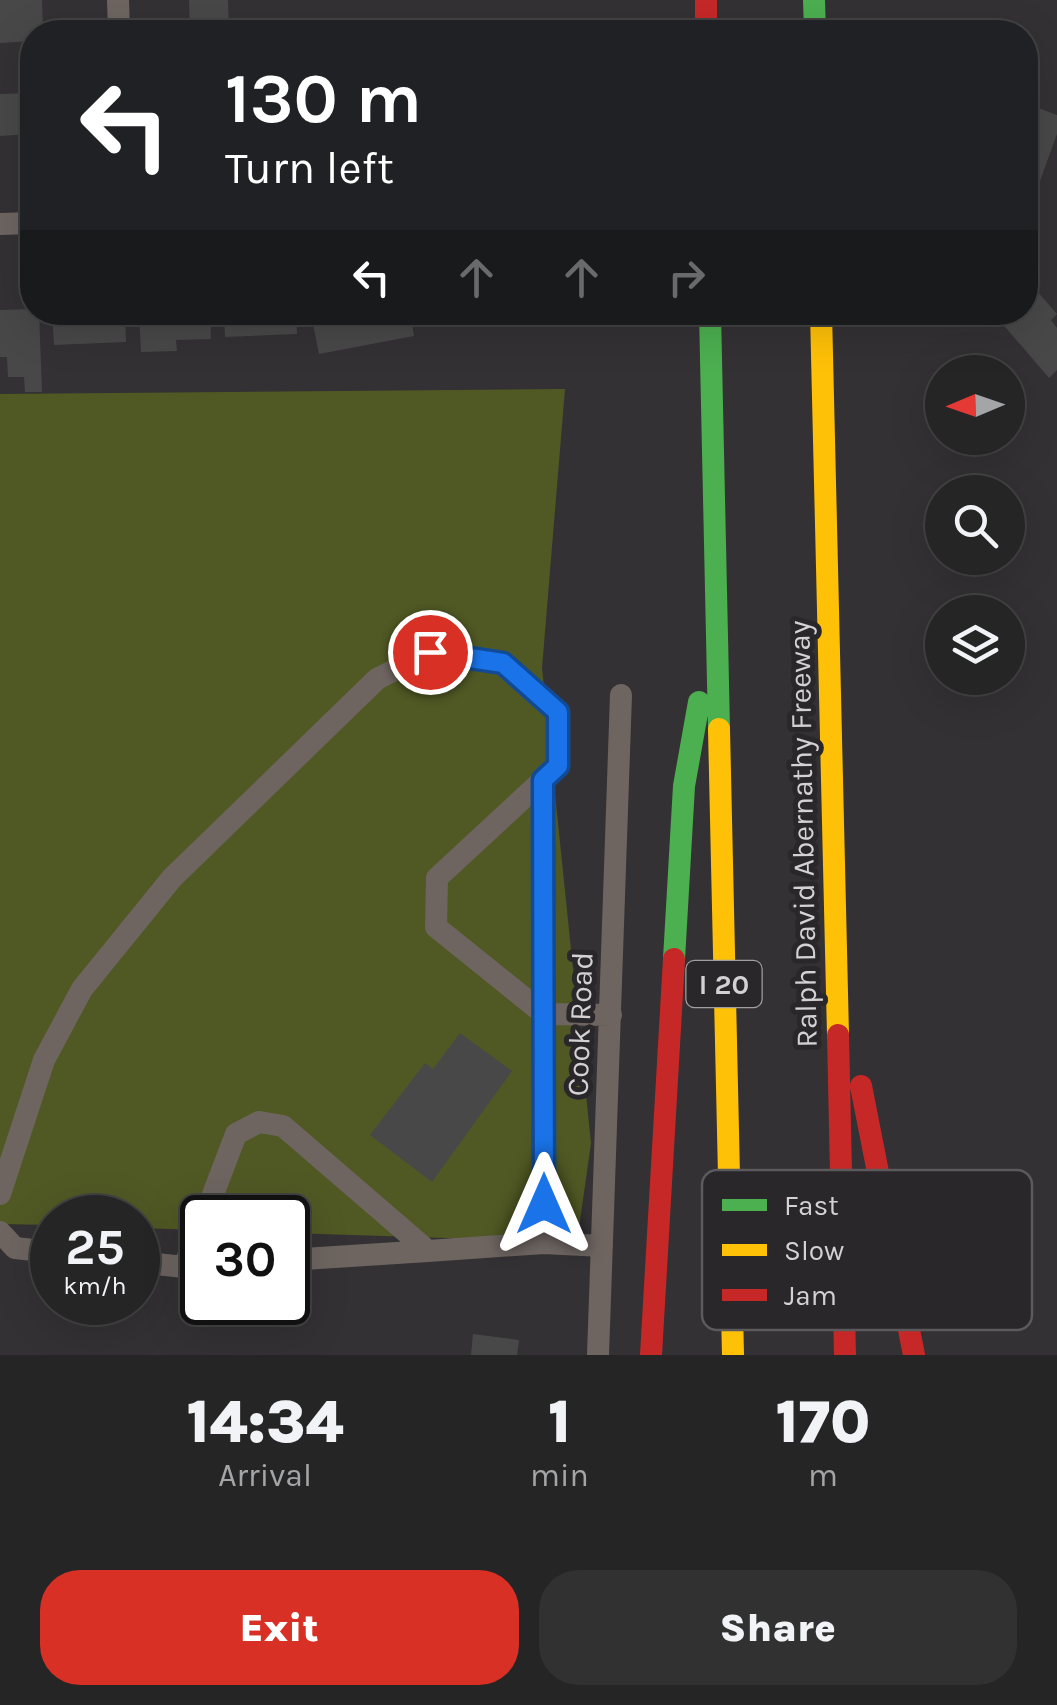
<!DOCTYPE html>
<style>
:root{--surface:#262526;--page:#323132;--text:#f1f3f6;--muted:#a4a5a7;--line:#424243;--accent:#d93025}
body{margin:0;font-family:Karla,sans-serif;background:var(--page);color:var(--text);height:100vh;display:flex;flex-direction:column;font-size:38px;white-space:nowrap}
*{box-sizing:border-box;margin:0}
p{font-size:32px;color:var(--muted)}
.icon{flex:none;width:55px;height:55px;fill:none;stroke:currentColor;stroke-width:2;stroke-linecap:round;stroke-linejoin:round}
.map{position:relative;height:1355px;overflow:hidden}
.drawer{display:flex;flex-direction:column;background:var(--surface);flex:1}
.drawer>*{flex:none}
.banner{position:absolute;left:20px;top:20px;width:1018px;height:305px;border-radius:40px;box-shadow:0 10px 40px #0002,0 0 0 2px var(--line);background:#202124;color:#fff;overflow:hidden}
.needle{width:65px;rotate:268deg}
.buttons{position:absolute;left:925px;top:355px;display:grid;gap:20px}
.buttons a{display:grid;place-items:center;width:100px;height:100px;border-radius:50%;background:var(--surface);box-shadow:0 10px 40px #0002,0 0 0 2px var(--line);font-size:50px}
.speed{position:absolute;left:30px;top:1195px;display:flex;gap:20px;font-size:50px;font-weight:700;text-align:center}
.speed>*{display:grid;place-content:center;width:130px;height:130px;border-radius:50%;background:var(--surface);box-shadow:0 10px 40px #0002,0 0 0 2px var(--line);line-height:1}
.speed small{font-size:25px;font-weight:400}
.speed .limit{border:5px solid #111;border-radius:15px;background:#fff;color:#111}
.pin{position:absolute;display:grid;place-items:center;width:85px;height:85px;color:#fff;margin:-42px;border:5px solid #fff;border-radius:50%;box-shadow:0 2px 10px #0007}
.me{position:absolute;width:110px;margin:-55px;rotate:0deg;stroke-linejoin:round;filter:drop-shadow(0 0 8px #0008)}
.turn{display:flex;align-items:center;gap:35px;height:210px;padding:0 40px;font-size:45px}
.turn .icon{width:130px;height:130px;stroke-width:2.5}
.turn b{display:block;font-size:70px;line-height:85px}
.lanes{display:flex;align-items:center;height:95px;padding:0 40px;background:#0003;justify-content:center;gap:50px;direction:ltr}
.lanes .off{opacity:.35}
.eta{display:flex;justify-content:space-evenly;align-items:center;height:170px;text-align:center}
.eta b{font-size:60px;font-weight:800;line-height:70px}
.action{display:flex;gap:20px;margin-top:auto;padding:20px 40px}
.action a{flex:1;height:115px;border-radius:40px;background:var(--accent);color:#fff;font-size:40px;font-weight:800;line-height:115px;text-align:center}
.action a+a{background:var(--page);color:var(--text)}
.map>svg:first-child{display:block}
.green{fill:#505924}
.building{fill:#494849}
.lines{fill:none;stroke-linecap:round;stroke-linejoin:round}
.street{stroke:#6e6561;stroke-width:22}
.fast{stroke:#4caf50;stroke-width:22}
.slow{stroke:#ffc107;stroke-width:22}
.jam{stroke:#c62828;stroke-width:22}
.route-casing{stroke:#114b97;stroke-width:25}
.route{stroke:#1a73e8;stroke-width:18}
.labels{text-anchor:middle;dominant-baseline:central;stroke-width:10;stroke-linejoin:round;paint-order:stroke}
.shield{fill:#2a272a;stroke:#a09ea0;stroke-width:2.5}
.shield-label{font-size:28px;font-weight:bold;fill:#d3d1d3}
.street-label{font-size:30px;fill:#d3d1d3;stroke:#2a272a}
.key{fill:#2a272a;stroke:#5d5a5d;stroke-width:2.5}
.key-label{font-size:28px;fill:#d3d1d3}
</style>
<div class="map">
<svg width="1057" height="1355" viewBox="0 0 1057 1355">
<rect width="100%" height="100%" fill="#333133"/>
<path class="green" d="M565 389 542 668 591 1143 577 1242 288 1233V1218H202V1230L138 1228V1218H52V1225L0 1224V394Z"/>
<path class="building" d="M0 0H42L43 32H32V41L0 43Z
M189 0H228L229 32H190Z
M32 93V134L0 136V94Z
M1030 105 1057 115V134L1040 181 1025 176V118Z
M1035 289 1057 314 1051 320 1057 328V370L1049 378 1000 321 1009 312H1025V298Z
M32 309V312H39L42 392H25L24 377H8L7 357H0V310Z
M52 312H125L126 342 54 345Z
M139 312H210L211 339 176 340 177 351 141 352Z
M224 312H296L297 334 225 337Z
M318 312H410L414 336 319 354 311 314Z
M460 1033 512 1071 432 1182 370 1135 425 1063 433 1069Z
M473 1334 519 1340 517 1355H471Z"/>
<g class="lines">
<path class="street" d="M118 0 119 32
M0 224 32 223
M543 780 544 1243 602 1246
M0 1194 44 1060 82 989 172 878 377 679 430 652 503 663 558 712V766L437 878 436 927 544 1014 611 1015
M204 1218 236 1134 259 1122 283 1126 428 1251 544 1243
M0 1232 15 1248 52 1252
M288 1260 428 1251
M138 1262 184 1267 202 1220
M598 1355 621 695"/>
<path class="fast" d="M814 0 815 32
M710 312 719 729
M674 959 684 786 699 702"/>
<path class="slow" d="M821 312 838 1035
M719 729 733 1355"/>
<path class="jam" d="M706 0V32
M838 1035 845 1355
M861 1086 914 1355
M651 1355 674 959"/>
</g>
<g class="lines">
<g class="route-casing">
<path id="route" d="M430 652 503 663 558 712V766L543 780 544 1204"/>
</g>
<use href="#route" class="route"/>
</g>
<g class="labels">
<rect class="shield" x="686.5" y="961" width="75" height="46" rx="8"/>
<g class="shield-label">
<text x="724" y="984">I 20</text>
</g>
<g class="street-label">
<text transform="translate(803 834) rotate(-91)">Ralph David Abernathy Freeway</text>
<text transform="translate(580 1024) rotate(-88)">Cook Road</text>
</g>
</g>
<rect x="702" y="1170" width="330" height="160" rx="15" class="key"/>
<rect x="722" y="1199" width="45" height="12" fill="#4caf50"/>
<rect x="722" y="1244" width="45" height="12" fill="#ffc107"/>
<rect x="722" y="1289" width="45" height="12" fill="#c62828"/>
<g class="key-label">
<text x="784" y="1215">Fast</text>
<text x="784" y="1260">Slow</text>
<text x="784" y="1305">Jam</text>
</g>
</svg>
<div class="buttons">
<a><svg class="needle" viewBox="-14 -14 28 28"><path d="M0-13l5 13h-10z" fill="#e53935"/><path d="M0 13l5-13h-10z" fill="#a4a5a7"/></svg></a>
<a><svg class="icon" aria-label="search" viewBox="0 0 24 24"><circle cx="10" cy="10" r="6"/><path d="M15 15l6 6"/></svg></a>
<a><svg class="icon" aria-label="layers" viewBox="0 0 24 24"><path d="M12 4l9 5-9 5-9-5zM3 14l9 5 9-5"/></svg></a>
</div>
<div class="speed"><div>25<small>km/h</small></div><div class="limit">30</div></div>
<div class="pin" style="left:430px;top:652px;background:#d93025"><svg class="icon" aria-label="arrive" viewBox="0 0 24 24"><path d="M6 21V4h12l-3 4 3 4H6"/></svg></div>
<svg class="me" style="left:544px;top:1204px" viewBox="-20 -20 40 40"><path d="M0-17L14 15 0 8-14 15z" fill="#1a73e8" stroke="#fff" stroke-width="4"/></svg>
<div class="banner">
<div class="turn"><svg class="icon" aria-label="left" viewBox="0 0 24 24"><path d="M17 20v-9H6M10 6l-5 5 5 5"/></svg><div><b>130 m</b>Turn left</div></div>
<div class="lanes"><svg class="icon" aria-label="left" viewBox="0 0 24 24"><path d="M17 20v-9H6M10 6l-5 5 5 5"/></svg><svg class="icon off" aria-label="ahead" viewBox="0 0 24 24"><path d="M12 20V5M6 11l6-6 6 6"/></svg><svg class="icon off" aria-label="ahead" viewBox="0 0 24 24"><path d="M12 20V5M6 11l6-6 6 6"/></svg><svg class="icon off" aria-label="right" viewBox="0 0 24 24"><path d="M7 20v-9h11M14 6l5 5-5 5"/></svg></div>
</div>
</div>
<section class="drawer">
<div class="eta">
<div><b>14:34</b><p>Arrival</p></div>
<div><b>1</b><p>min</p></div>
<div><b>170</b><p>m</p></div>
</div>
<div class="action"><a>Exit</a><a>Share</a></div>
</section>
